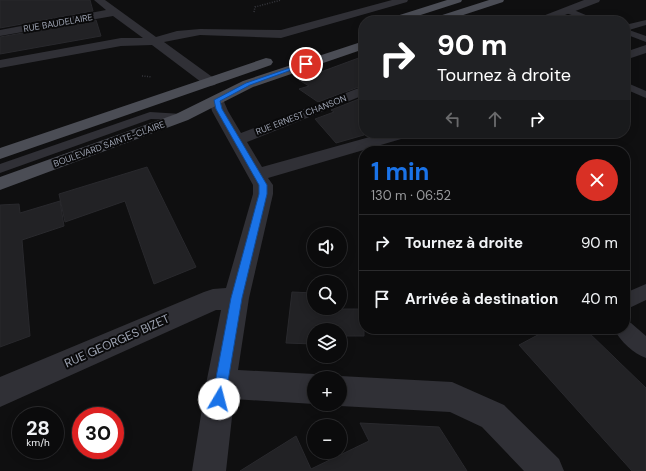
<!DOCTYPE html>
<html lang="fr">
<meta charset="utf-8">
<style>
:root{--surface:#0b0b0c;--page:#141415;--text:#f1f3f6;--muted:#9a9b9d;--line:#2b2b2d;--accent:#1a73e8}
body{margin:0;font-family:"DM Sans",sans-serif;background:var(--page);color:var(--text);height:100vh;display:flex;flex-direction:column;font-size:15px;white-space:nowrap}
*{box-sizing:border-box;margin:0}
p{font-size:13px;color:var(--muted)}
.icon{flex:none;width:22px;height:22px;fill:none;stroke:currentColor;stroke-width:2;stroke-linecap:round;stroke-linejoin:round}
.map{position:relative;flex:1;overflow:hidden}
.side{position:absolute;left:359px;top:146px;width:271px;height:188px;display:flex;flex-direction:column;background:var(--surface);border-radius:16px;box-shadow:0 2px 10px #0003,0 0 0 1px var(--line)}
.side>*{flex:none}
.banner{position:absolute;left:359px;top:16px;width:271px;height:122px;border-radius:16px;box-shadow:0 2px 10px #0003,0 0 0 1px var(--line);background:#202124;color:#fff;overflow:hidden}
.fabs{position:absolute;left:307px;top:227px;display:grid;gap:8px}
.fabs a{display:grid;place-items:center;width:40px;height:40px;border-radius:50%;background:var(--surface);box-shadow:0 2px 10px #0003,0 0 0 1px var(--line);font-size:20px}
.speed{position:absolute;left:12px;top:407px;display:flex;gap:8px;font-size:20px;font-weight:700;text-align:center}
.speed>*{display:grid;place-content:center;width:52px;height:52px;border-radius:50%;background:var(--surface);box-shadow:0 2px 10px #0003,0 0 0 1px var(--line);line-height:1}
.speed small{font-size:10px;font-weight:400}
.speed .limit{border:6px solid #d22;background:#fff;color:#111}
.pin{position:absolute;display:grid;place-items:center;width:34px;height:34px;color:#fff;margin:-17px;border:2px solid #fff;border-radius:50%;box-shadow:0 1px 4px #0007}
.me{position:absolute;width:44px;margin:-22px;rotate:8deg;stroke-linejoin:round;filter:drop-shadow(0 0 3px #0008)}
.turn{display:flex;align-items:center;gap:14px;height:84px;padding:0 12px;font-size:18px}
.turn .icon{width:52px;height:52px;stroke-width:2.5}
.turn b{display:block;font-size:28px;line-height:34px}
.lanes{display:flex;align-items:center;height:38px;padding:0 12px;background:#0003;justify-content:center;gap:20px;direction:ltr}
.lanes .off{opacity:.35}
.round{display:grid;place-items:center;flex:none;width:42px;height:42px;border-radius:21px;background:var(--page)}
.headline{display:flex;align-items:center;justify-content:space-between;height:68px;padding:0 12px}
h1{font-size:24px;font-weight:700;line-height:30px;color:var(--accent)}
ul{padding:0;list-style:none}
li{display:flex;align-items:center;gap:12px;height:56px;padding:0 12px;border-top:1px solid var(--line)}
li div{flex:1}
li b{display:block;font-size:15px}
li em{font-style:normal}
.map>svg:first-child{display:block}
.building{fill:#222225;stroke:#29292d}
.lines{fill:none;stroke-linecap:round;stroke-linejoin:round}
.path{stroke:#36373d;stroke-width:1.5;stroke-dasharray:1 1.5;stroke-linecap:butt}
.lane{fill:#303036;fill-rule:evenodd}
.street{fill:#303036;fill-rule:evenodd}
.primary{fill:#4b4d55;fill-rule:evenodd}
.route{fill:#1a73e8;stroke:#114b97}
.labels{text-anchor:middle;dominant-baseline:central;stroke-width:4;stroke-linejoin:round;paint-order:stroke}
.far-street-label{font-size:9px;fill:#9ea4b3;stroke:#0a0a0b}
.near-street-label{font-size:12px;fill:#9ea4b3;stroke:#0a0a0b}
</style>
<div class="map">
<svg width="646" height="471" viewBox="0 0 646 471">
<rect width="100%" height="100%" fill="#0f0f10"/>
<path class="building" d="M0 0H90L93 11 0 28Z
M96 20 101 36 0 54V37Z
M364 56V85L318 102 299 89 309 86 299 80Z
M364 97V135L336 143 315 119 334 112 331 110Z
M147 167 196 267 154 284 125 201 65 222 59 194Z
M60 201 64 226 22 240 30 336 0 347V205L19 204 20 213Z
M292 292 314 293V308H340V294H342V309H364V336H342V345H340V330H314V344L286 343Z
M549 329H585L646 388V471H632L519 345Z
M360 423 439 427 467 471H240L296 436 311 469 369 441Z"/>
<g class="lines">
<path class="path" d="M254 12 255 7 281 0
M142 76 152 77"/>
<path class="lane" d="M563 8H569L600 21H589L563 12Z
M646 20V25L629 30 646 36V42L625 34V25Z
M625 82 646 91V98L625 89Z
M150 112 182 114 186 115 188 117 186 119 182 120 151 119 0 173V164Z
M646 284V300L625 310V293Z
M625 321 631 323 646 336V358C634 354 620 341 614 329H625Z"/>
<path class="street" d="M94 0H105L156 37 177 31 200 29 281 30 392 0H408L407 2 281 38 200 35 164 42 215 79 217 82 215 85 210 86 205 85 152 45 121 46 0 68V60L121 38H143L113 16 0 36V30L106 10Z
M584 0H600L599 2 549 21H533L535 19Z
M646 45V53L625 60V52Z
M364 86V95L247 142 262 167 384 133H410L408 137 268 178 273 185V194L249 298 238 370 314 374 323 378H314V404L234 399 226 471H192L206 384 221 310H216L0 407V377L204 292 213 289 226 288 253 194V185L212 111 209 100 212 97 217 95 222 97 228 111 241 133Z
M340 376 452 382 504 405 559 459 564 471H524L482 427 450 412 340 406 335 404H340V378H335Z"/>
<path class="primary" d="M447 0H462L461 2 402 21H385L387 19Z
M489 0H504L503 2 445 21H436L435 19 436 17Z
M364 41V49L253 87 188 120 0 190V177L176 114 243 81Z
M266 58 271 59 273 62 271 65 0 159V148Z"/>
</g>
<path class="route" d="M304 63 308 64 250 85 220 101 222 109 267 185V194L242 298 225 399 223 403 219 405 214 403 212 399 231 298 259 194V185L216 109 214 100 246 83Z"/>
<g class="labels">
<g class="far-street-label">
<text transform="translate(58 23) rotate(-10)">RUE BAUDELAIRE</text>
<text transform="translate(301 115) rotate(-21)">RUE ERNEST CHANSON</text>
<text transform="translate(109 144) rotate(-20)">BOULEVARD SAINTE-CLAIRE</text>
</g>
<g class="near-street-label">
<text transform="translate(117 341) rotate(-24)">RUE GEORGES BIZET</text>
</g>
</g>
</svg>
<div class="fabs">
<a><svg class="icon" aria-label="sound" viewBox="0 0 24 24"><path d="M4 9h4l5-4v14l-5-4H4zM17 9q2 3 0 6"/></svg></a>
<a><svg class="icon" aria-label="search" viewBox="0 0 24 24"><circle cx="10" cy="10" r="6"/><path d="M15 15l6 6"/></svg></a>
<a><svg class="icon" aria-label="layers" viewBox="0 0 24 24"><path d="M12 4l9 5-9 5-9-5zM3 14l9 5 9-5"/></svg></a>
<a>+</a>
<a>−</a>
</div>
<div class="speed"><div>28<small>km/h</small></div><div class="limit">30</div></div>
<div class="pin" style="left:306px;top:64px;background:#d93025"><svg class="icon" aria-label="arrive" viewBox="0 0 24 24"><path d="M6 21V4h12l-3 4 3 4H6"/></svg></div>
<svg class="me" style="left:219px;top:399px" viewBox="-20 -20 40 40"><circle r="19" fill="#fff"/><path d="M0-13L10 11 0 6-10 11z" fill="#1a73e8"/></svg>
<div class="banner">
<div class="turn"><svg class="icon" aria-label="right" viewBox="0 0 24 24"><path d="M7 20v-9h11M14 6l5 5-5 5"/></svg><div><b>90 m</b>Tournez à droite</div></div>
<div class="lanes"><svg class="icon off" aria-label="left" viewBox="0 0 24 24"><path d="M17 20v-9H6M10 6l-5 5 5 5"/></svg><svg class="icon off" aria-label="ahead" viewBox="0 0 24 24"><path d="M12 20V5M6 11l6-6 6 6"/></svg><svg class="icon" aria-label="right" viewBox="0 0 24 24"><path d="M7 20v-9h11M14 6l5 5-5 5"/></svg></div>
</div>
<section class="side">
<div class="headline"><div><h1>1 min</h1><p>130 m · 06:52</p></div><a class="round" style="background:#d93025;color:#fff"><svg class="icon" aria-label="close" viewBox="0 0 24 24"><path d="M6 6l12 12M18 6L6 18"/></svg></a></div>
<ul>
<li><svg class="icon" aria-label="right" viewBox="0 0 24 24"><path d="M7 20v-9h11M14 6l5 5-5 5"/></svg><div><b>Tournez à droite</b></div><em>90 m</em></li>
<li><svg class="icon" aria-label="arrive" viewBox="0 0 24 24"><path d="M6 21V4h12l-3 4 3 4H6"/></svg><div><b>Arrivée à destination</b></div><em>40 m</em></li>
</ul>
</section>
</div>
